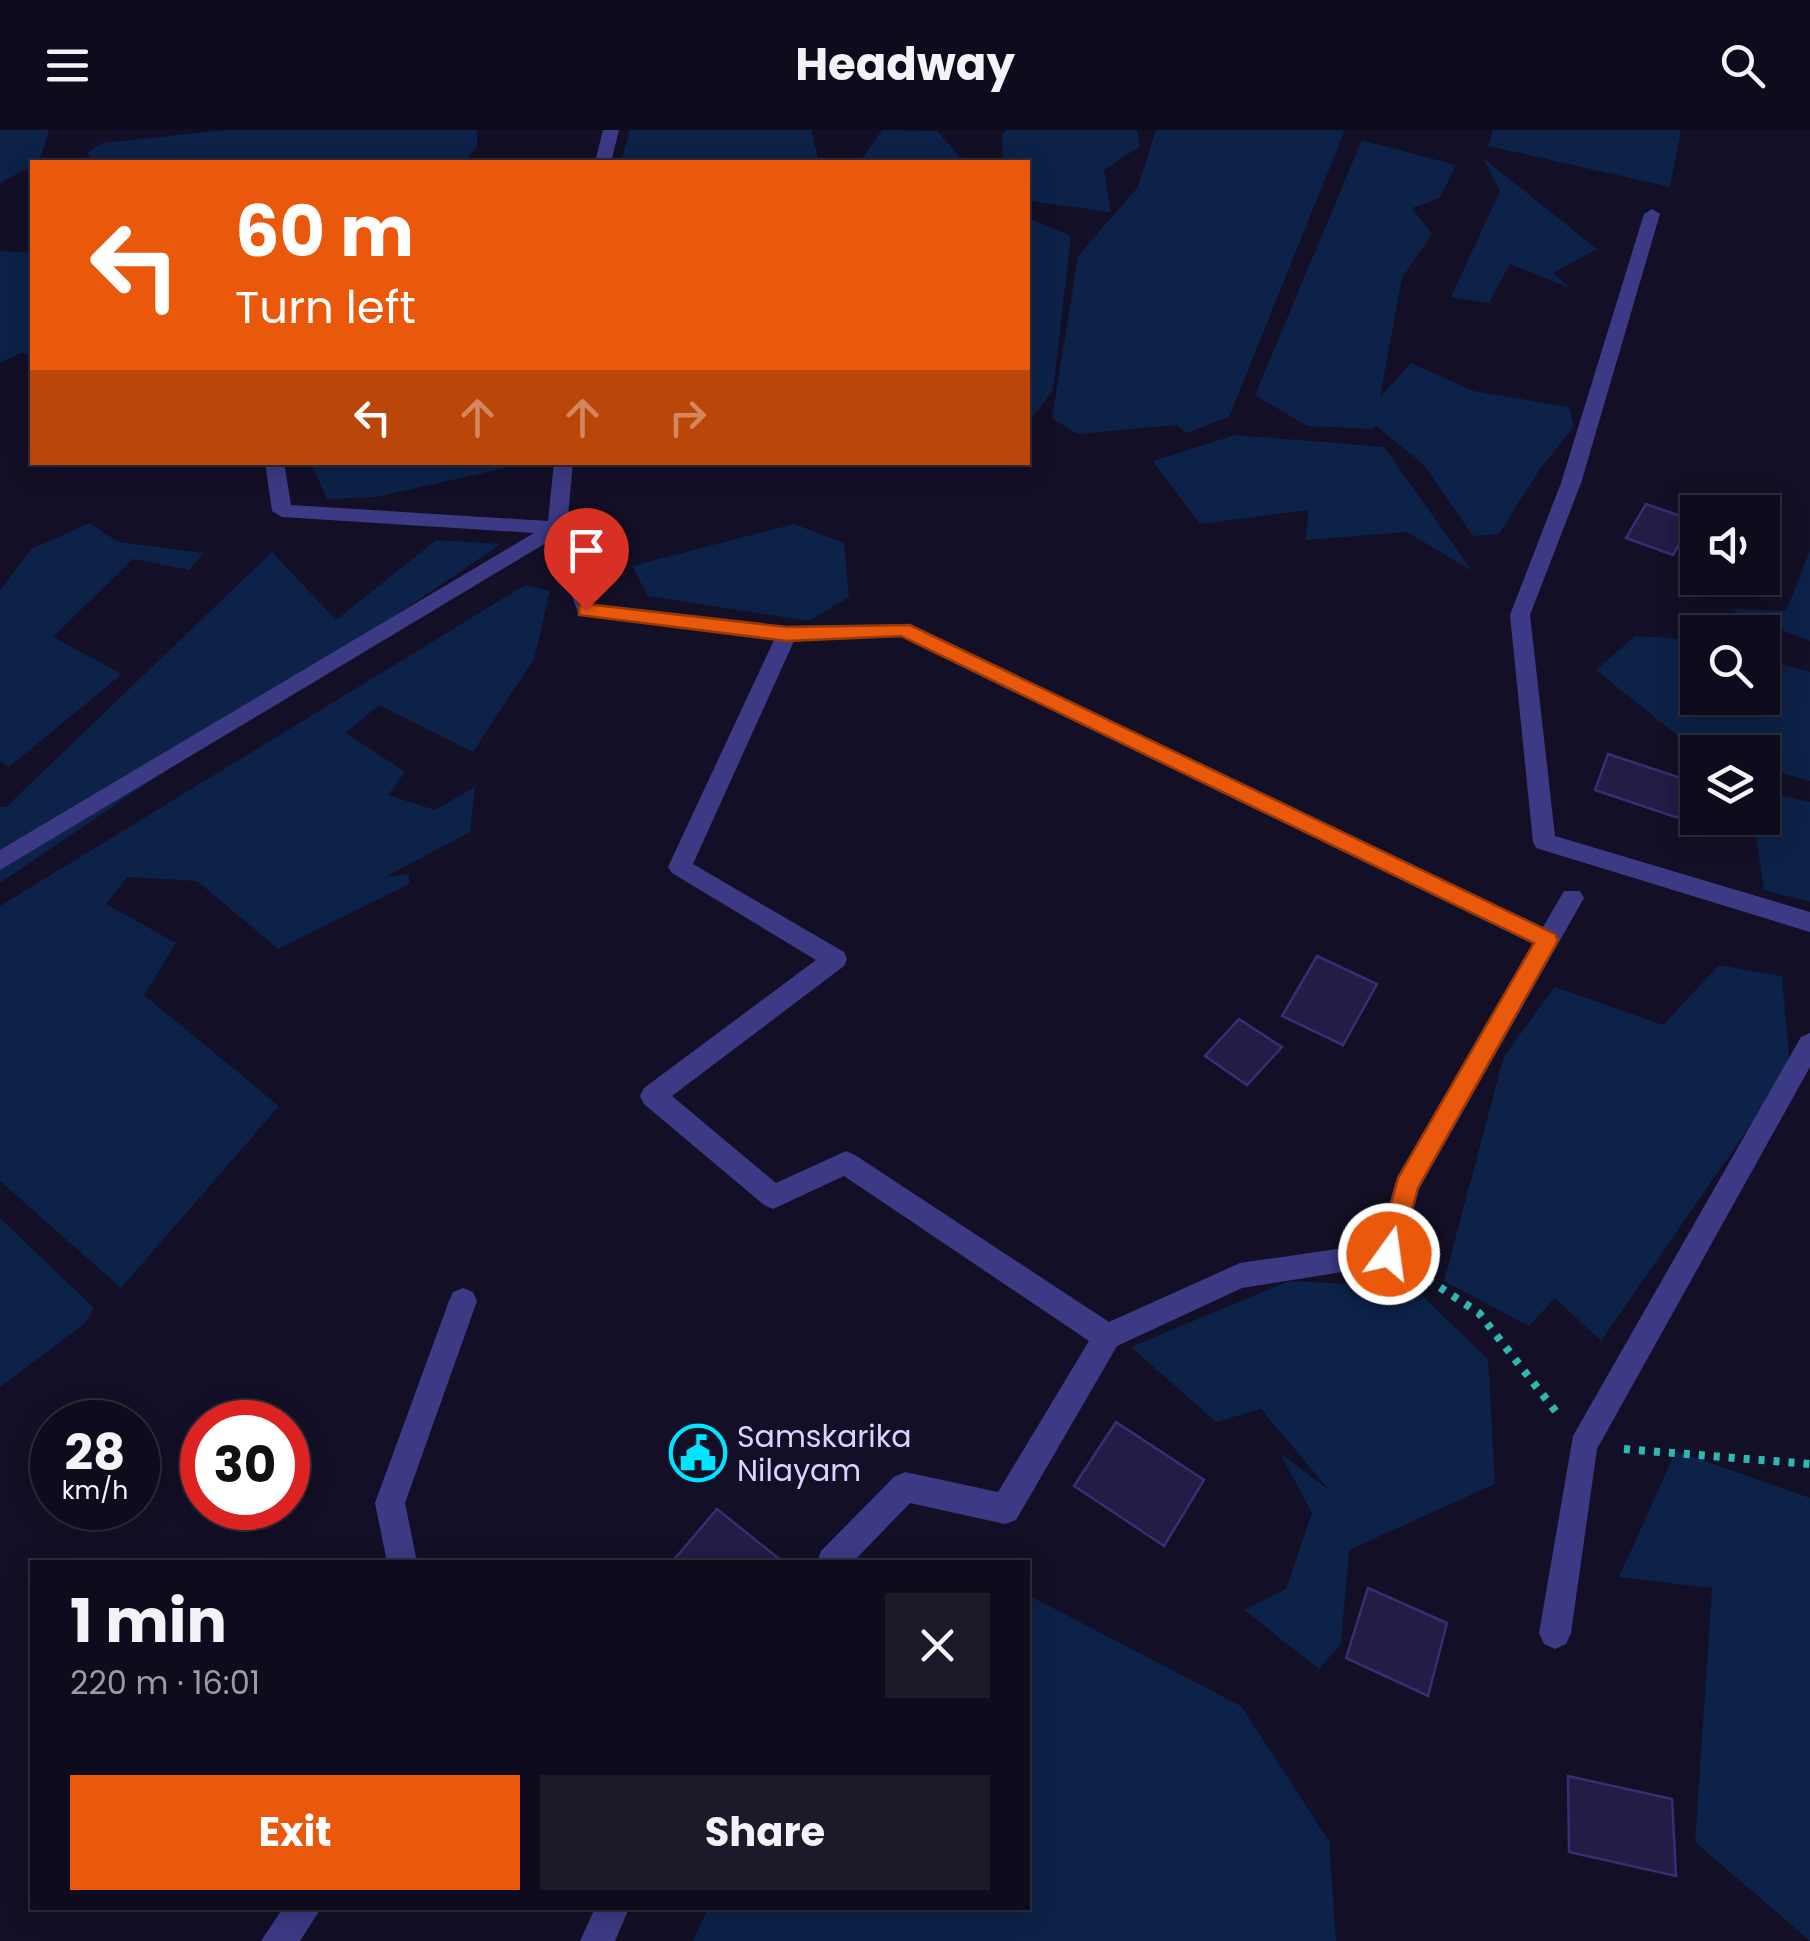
<!DOCTYPE html>
<meta charset="utf-8">
<style>
:root{--surface:#0e0b1c;--page:#1c1929;--text:#f1f3f6;--muted:#9b9ba3;--line:#2e2b3b;--accent:#ea580c}
body{margin:0;font-family:Poppins,sans-serif;background:var(--page);color:var(--text);height:100vh;display:flex;flex-direction:column;font-size:38px;white-space:nowrap}
*{box-sizing:border-box;margin:0}
p{font-size:32px;color:var(--muted)}
.icon{flex:none;width:55px;height:55px;fill:none;stroke:currentColor;stroke-width:2;stroke-linecap:round;stroke-linejoin:round}
.map{position:relative;flex:1;overflow:hidden}
.drawer{position:absolute;left:30px;top:1430px;width:1000px;height:350px;display:flex;flex-direction:column;background:var(--surface);border-radius:0px;box-shadow:0 5px 25px #0003,0 0 0 2px var(--line)}
.drawer>*{flex:none}
.guide{position:absolute;left:30px;top:30px;width:1000px;height:305px;border-radius:0px;box-shadow:0 5px 25px #0003,0 0 0 2px var(--line);background:#ea580c;color:#fff;overflow:hidden}
.tools{position:absolute;left:1680px;top:365px;display:grid;gap:20px}
.tools a{display:grid;place-items:center;width:100px;height:100px;border-radius:0px;background:var(--surface);box-shadow:0 5px 25px #0003,0 0 0 2px var(--line);font-size:50px}
.speed{position:absolute;left:30px;top:1270px;display:flex;gap:20px;font-size:50px;font-weight:700;text-align:center}
.speed>*{display:grid;place-content:center;width:130px;height:130px;border-radius:50%;background:var(--surface);box-shadow:0 5px 25px #0003,0 0 0 2px var(--line);line-height:1}
.speed small{font-size:25px;font-weight:400}
.speed .limit{border:15px solid #d22;background:#fff;color:#111}
.pin{position:absolute;display:grid;place-items:center;width:85px;height:85px;color:#fff;margin:-102px -42px;border-radius:50% 50% 50% 0;rotate:-45deg;box-shadow:0 0 10px #0007}
.pin .icon{rotate:45deg}
.me{position:absolute;width:110px;margin:-55px;rotate:14deg;stroke-linejoin:round;filter:drop-shadow(0 0 8px #0008)}
.turn{display:flex;align-items:center;gap:35px;height:210px;padding:0 40px;font-size:45px}
.turn .icon{width:130px;height:130px;stroke-width:2.5}
.turn b{display:block;font-size:70px;line-height:85px}
.lanes{display:flex;align-items:center;height:95px;padding:0 40px;background:#0003;justify-content:center;gap:50px;direction:ltr}
.lanes .off{opacity:.35}
.round{display:grid;place-items:center;flex:none;width:105px;height:105px;border-radius:0px;background:var(--page)}
.head{display:flex;align-items:center;justify-content:space-between;height:170px;padding:0 40px}
h1{font-size:60px;font-weight:700;line-height:75px}
.action{display:flex;gap:20px;margin-top:auto;padding:20px 40px}
.action a{flex:1;height:115px;border-radius:0px;background:var(--accent);color:#fff;font-size:40px;font-weight:700;line-height:115px;text-align:center}
.action a+a{background:var(--page);color:var(--text)}
header{display:flex;justify-content:space-between;align-items:center;height:130px;padding:0 40px;background:var(--surface);font-size:45px;font-weight:700}
.map>svg:first-child{display:block}
.water{fill:#0c2248}
.building{fill:#241b47;stroke:#3b2d73;stroke-width:2.5}
.lines{fill:none;stroke-linecap:round;stroke-linejoin:round}
.path{stroke:#2fb8b0;stroke-width:8;stroke-dasharray:6 9;stroke-linecap:butt}
.minor{fill:#3d3a85;fill-rule:evenodd}
.route{fill:#ea580c;stroke:#983908;stroke-width:2.5}
.labels{text-anchor:middle;dominant-baseline:central;stroke-width:8;stroke-linejoin:round;paint-order:stroke}
.poi-label{font-size:30px;fill:#d9d4ff;stroke:#130f26;text-anchor:start}
</style>
<header><svg class="icon" aria-label="menu" viewBox="0 0 24 24"><path d="M4 6h16M4 12h16M4 18h16"/></svg>Headway<svg class="icon" aria-label="search" viewBox="0 0 24 24"><circle cx="10" cy="10" r="6"/><path d="M15 15l6 6"/></svg></header>
<div class="map">
<svg width="1810" height="1811" viewBox="0 0 1810 1811">
<rect width="100%" height="100%" fill="#130f26"/>
<path class="water" d="M0 0H49L39 32 0 53Z
M225 0H477V16L465 32H94L87 23 103 13Z
M630 0H811L819 32H621Z
M882 0 937 1 961 28 975 32H860Z
M1006 0H1137L1140 16 1104 40 1111 82 1028 71V32H1003L1002 5Z
M1156 0H1345L1229 287 1186 303 1177 295 1077 304 1052 288 1078 126 1138 57Z
M1493 0H1681L1670 57 1488 16Z
M1365 11 1456 35 1440 68 1412 78 1432 104 1402 148 1380 267 1411 233 1473 261 1569 277 1574 296 1540 339 1499 404 1473 406 1424 335 1375 295 1373 299 1307 296 1255 265 1361 12Z
M1483 28 1597 119 1553 143 1570 158 1510 134 1489 173 1451 167 1500 61Z
M1028 88 1071 106 1053 260 1028 294Z
M0 121 32 123V225L21 223 0 233Z
M1235 305 1384 317 1472 441 1407 402 1306 410 1308 380 1200 394 1153 331Z
M311 333H528L376 367 327 369Z
M90 393 118 412 204 423 189 440 133 429 53 507 122 544 9 637 0 631V460L31 419Z
M794 394 844 413 849 467 809 491 648 466 632 436Z
M436 410 501 414 0 753V677H6L272 422 336 490Z
M1810 421V511L1728 479 1786 481Z
M525 455 550 461 534 529 473 622 379 575 346 603 405 642 388 665 435 680 475 657 470 702 385 747 409 744V754L278 819 197 751 127 747 106 774 176 813 144 865 279 976 121 1158 0 1051V776Z
M1635 506 1697 510 1698 568H1762L1763 529 1810 542V651L1763 638 1762 622H1710L1692 617 1596 540Z
M1763 662 1810 672V772L1764 760 1753 688H1762Z
M1719 835 1782 846 1790 938 1601 1211 1555 1168 1529 1196 1444 1151 1504 926 1555 857 1663 895Z
M0 1088 94 1178 85 1193 0 1257Z
M1289 1151 1413 1157 1488 1229 1495 1354 1349 1420 1341 1514 1319 1539 1244 1480 1286 1459 1312 1383 1280 1323 1331 1362 1261 1279 1216 1292 1131 1217Z
M1676 1321 1810 1368V1811L1695 1712 1712 1458 1619 1447Z
M1028 1465 1241 1576 1329 1711 1336 1811H693L708 1778H1028Z"/>
<path class="building" d="M1646 374 1692 390 1673 425 1626 408Z
M1608 624 1690 651 1678 688 1595 660Z
M1317 826 1377 854 1343 915 1282 886Z
M1239 889 1282 917 1247 955 1205 926Z
M1116 1292 1204 1350 1164 1416 1074 1356Z
M717 1379 783 1432H672Z
M1368 1458 1447 1493 1428 1566 1346 1528Z
M1568 1646 1672 1669 1676 1746 1569 1722Z"/>
<g class="lines">
<path class="path" d="M1415 1141 1479 1183 1557 1283
M1624 1319 1810 1334"/>
<path class="minor" d="M603 0H619L611 32H595Z
M1652 79 1660 84 1581 353 1530 485 1555 706 1810 782V802L1536 718 1533 712 1510 485 1561 353 1644 84Z
M265 332H284L291 375 548 391 554 332H573L567 398 594 474 787 497 911 495 1543 797 1564 761H1580L1584 768 1419 1059 1399 1133 1242 1158 1117 1216 1016 1390 1005 1394 910 1373 853 1432H817L821 1421 894 1347 905 1342 998 1362 1089 1211 844 1046 773 1079 764 1075 644 974 640 966 644 958 816 830 672 743 668 737 774 510 579 485 551 410 0 740V720L534 403 282 387 272 381ZM901 507 1533 814 1397 1048 1378 1113 1240 1133 1109 1192 855 1025 846 1021 776 1053 672 966 844 836 847 829 844 822 693 734 794 511Z
M1810 903V937L1597 1319 1571 1503 1566 1514 1555 1519 1544 1514 1539 1503 1573 1306 1801 907Z
M463 1158 473 1162 477 1171 405 1373 417 1432H387L375 1373 449 1171 453 1162Z
M283 1778H321L300 1811H261Z
M595 1778H629L615 1811H580Z"/>
</g>
<path class="route" d="M586 474 787 497 910 495 1555 804 1558 810 1555 816 1418 1058 1398 1132 1389 1136 1380 1132 1377 1124 1398 1048 1534 813 901 506 787 511 579 485V476Z"/>
<defs>
<g id="civic-ring" transform="scale(2.875)"><circle r="9.5" fill="#130f26" stroke="#00e5ff" stroke-width="1.5"/><path d="M-.6-6.5H3V-4.5H.6V-3L4-1V1h2V6H-6V1h2V-1L-.6-3ZM-1.2 2.5V6h2.4V2.5Z" fill="#00e5ff"/></g>
</defs>
<g fill-rule="evenodd">
<use href="#civic-ring" x="698" y="1323"/>
</g>
<g class="labels">
<g class="poi-label">
<text x="737" y="1306">Samskarika<tspan x="737" dy="34">Nilayam</tspan></text>
</g>
</g>
</svg>
<div class="tools">
<a><svg class="icon" aria-label="sound" viewBox="0 0 24 24"><path d="M4 9h4l5-4v14l-5-4H4zM17 9q2 3 0 6"/></svg></a>
<a><svg class="icon" aria-label="search" viewBox="0 0 24 24"><circle cx="10" cy="10" r="6"/><path d="M15 15l6 6"/></svg></a>
<a><svg class="icon" aria-label="layers" viewBox="0 0 24 24"><path d="M12 4l9 5-9 5-9-5zM3 14l9 5 9-5"/></svg></a>
</div>
<div class="speed"><div>28<small>km/h</small></div><div class="limit">30</div></div>
<div class="pin" style="left:586px;top:480px;background:#d93025"><svg class="icon" aria-label="arrive" viewBox="0 0 24 24"><path d="M6 21V4h12l-3 4 3 4H6"/></svg></div>
<svg class="me" style="left:1389px;top:1124px" viewBox="-20 -20 40 40"><circle r="17" fill="#ea580c" stroke="#fff" stroke-width="3"/><path d="M0-11L8 9 0 5-8 9z" fill="#fff"/></svg>
<div class="guide">
<div class="turn"><svg class="icon" aria-label="left" viewBox="0 0 24 24"><path d="M17 20v-9H6M10 6l-5 5 5 5"/></svg><div><b>60 m</b>Turn left</div></div>
<div class="lanes"><svg class="icon" aria-label="left" viewBox="0 0 24 24"><path d="M17 20v-9H6M10 6l-5 5 5 5"/></svg><svg class="icon off" aria-label="ahead" viewBox="0 0 24 24"><path d="M12 20V5M6 11l6-6 6 6"/></svg><svg class="icon off" aria-label="ahead" viewBox="0 0 24 24"><path d="M12 20V5M6 11l6-6 6 6"/></svg><svg class="icon off" aria-label="right" viewBox="0 0 24 24"><path d="M7 20v-9h11M14 6l5 5-5 5"/></svg></div>
</div>
<section class="drawer">
<div class="head"><div><h1>1 min</h1><p>220 m · 16:01</p></div><a class="round"><svg class="icon" aria-label="close" viewBox="0 0 24 24"><path d="M6 6l12 12M18 6L6 18"/></svg></a></div>
<div class="action"><a>Exit</a><a>Share</a></div>
</section>
</div>
